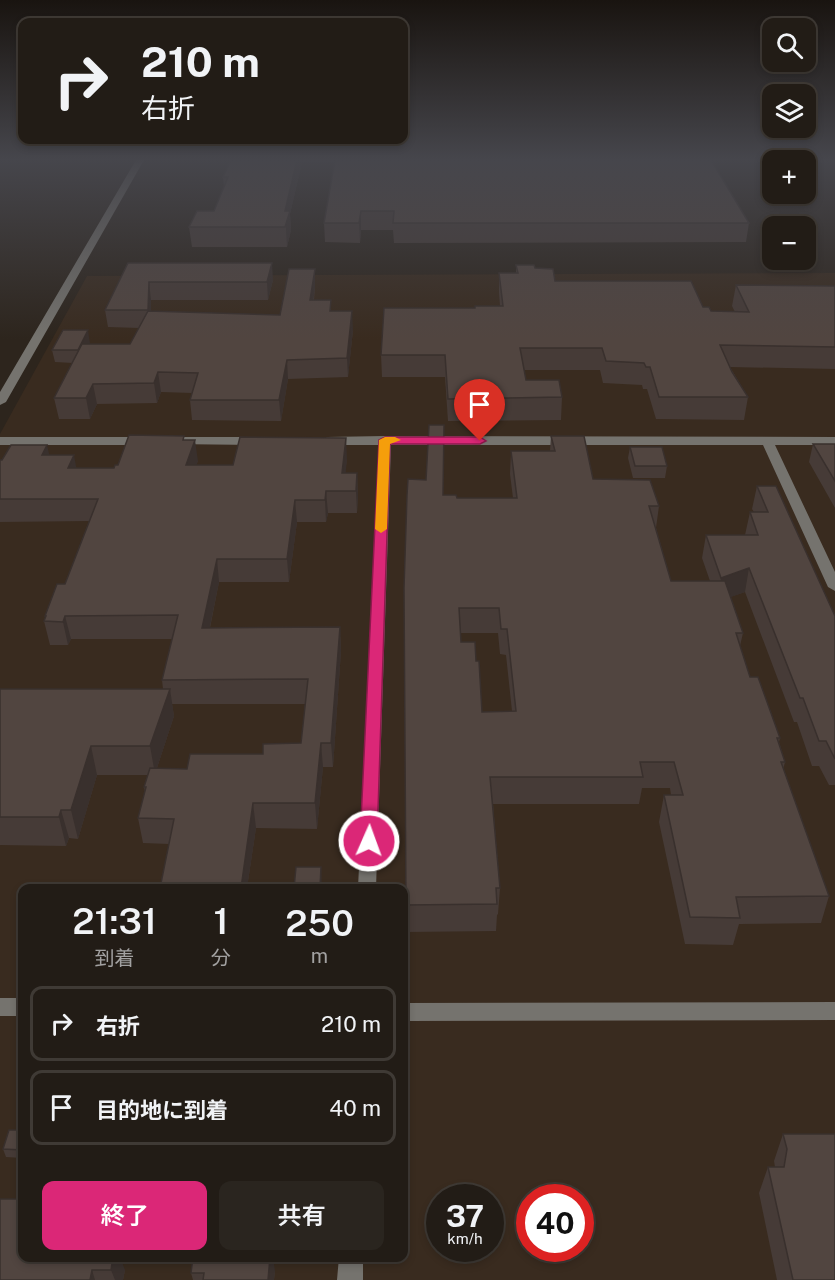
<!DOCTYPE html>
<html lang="ja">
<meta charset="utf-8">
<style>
:root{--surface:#221c16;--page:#2a251f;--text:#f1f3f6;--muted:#a2a1a1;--line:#3f3a35;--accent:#db2777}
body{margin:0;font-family:"Public Sans","Noto Sans JP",sans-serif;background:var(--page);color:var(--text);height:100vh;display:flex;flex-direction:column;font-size:22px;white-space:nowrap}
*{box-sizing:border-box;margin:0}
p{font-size:20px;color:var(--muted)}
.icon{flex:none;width:33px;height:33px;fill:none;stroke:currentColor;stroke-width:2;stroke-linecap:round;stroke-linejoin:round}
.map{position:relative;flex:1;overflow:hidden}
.details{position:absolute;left:18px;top:884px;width:390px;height:378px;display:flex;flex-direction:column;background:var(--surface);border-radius:12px;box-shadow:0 3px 9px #0003,0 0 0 2px var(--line)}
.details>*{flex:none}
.hud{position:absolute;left:18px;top:18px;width:390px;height:126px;border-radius:12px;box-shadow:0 3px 9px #0003,0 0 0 2px var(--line);background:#221c16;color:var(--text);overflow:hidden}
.controls{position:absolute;left:762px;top:18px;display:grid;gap:12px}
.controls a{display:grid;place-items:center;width:54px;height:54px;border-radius:12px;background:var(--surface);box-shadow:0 3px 9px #0003,0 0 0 2px var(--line);font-size:30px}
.speed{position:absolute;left:426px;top:1184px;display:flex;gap:12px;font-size:30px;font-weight:700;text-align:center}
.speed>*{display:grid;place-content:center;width:78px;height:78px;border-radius:50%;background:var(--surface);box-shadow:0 3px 9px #0003,0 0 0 2px var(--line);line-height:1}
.speed small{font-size:15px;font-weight:400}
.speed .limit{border:9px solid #d22;background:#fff;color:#111}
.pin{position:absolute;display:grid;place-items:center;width:51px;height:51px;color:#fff;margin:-62px -26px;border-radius:50% 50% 50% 0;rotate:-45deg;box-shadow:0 0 6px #0007}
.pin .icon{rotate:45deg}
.me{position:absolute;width:66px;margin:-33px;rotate:2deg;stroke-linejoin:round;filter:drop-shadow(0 0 4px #0008)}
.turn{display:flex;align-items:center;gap:21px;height:126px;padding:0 24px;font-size:27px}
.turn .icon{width:78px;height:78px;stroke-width:2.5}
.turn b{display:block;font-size:42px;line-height:51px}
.eta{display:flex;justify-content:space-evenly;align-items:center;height:102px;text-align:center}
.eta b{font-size:36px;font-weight:600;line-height:42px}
.button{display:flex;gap:12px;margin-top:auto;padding:12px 24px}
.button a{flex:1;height:69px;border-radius:12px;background:var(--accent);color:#fff;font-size:24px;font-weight:600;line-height:69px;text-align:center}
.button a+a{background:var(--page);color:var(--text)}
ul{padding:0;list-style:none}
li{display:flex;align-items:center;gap:18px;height:75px;margin:0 12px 9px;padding:0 12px;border:3px solid var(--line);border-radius:12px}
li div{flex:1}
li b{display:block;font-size:22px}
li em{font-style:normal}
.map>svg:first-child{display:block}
.built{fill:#392b1f;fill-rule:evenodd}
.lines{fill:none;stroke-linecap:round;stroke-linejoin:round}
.minor{fill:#75736e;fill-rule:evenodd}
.wall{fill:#463b37;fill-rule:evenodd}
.shaded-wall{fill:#39302d}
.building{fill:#514540;stroke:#39302d;stroke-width:1.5;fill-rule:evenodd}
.route{fill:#db2777;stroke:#8e194d;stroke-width:1.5}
.slow{fill:#f59e0b}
</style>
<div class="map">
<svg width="835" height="1280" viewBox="0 0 835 1280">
<rect width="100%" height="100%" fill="#2d251d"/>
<path class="built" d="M835 273V1280H0V434L87 276ZM22 888H404V1257H22ZM440 1197H490V1248H440ZM530 1197H580V1248H530Z"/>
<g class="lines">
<path class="minor" d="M136 160H144L6 402 0 405V392Z
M385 436 835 437V445H775L835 572V591L828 587 763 445H391L376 888H358L379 445H327L321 441 327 437Z
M0 437H147L153 441 147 445H0Z
M174 437H258L264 441 258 445 170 444 168 441Z
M0 998H22V1016H0Z
M835 1002V1020L404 1021V1003Z
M339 1257H363V1280H337Z"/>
</g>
<path class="wall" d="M231 160H711L749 223 746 242 394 243 393 230H361L360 243 325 242 324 223 335 162H302L290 214 291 230 287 247H192L189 227 214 211 224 187 223 177Z
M128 263 273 280 268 300H151V311L280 315 315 269V287L314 300H331V311L353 330 348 377 288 379 281 421 192 420 190 400 192 393 161 392 157 403 97 404 90 419H59L54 398 73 363 55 362 52 350 90 343 89 344H130L139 328 108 327 105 310Z
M516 265 535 268 555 281 703 307 711 311 735 312 732 306 736 285 835 286V369L730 367 748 397 744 420 656 419 647 389H643L642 385 603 383 600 370H524L526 380 562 397 561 420 448 421 445 377H382L381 355 475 308 500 306 499 293V273H516Z
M184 436V440L198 461 196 465H233L347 459 345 473H357L358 495 357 513H328L326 522H297L289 582H219L210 628 340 627 341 651 333 767H323L317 829 256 828 247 888H160L169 844 143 843 138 818 145 792 144 787 148 775H97L78 839 69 838 66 846 0 845V689H163L162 680 172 639H71L68 645H50L44 621 45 619V616L65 584 89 521 0 522V460L49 455 76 468H114L118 465ZM172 704H305L301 743 263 754 187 769 157 768 174 716Z
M551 436 593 479 659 506 656 528 671 581H710L702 558 706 535H745L750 512H754L752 509 757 486 835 616V785H829L819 766H812L797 722H794L745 592 730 597 743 633 740 646 750 677 780 738 779 742 785 762 783 770 829 896 821 923 739 924 733 945 685 944 659 822 664 795H671L670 788H642L639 804H493L500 888 498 914 497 915 496 931 406 932 404 588 443 495 457 498H513L510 474 511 451H550ZM461 633H498L500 654 506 655 512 711 482 712 461 642Z
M813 444H835V508L809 462Z
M630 447 667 466 665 478H633L628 458Z
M22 1130V1158L6 1157 3 1149Z
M783 1134 835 1280H777L759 1193 768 1167H775L774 1161Z
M0 1199 125 1270 123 1280H0Z
M275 1271 274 1280H193L191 1273Z"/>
<path class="shaded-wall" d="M297 160H302V162L290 214 291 230 287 247 285 211Z
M361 211V230L360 243 359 223Z
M272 263 273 280 268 300 267 282Z
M315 269V287L311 319 310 300Z
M149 282 151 300V328L148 310Z
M352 311 353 330 348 377 347 358Z
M88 330 90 343 80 363 78 350Z
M287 360 288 379 281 421 279 400Z
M158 372 161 392 157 403 154 383Z
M93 384 97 404 90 419 86 398Z
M346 438 347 459 344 491 342 473Z
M195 440 198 461 189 487 186 465Z
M47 445 52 466 42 455Z
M74 455 78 477 68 468Z
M357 473 358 495 357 513 356 491Z
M326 491 328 513 326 522 325 500Z
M295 500 297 522 289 582 287 559Z
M217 559 219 582 205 651 202 628Z
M749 568 745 592 717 602 721 578Z
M65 616 71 639 68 645 63 622Z
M340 627 341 651 333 767 331 743Z
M170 689 174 716 155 774 150 746Z
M321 743 323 767 317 829 315 803Z
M91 746 97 775 78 839 71 810Z
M253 803 256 828 247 888H241Z
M61 810 69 838 66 846 59 817Z
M321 867 322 888H320Z
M109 1257H120L125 1270 123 1280H115L111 1270Z
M270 1257H273L275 1271 274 1280H268Z
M92 1270 95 1280H90Z"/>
<path class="building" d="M231 160H297L285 211H290L285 227H189L197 211H214L228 177H223Z
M335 160H711L749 223H393L394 211H361L359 223H324Z
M128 263H272L267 282H149L148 310H105Z
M516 265H534L535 268 553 269 555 281H691L703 307H709L711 311 749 312 736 285 835 286V347L720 345 732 372 748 397H659L650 367H646L644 363 606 361 602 348H520L526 380H559L562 397 448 399 445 355H381L384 308H475V306H503L499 273H518Z
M289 269H315L310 300H331L330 311H352L347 358 287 360 279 400H190L198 373 158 372 154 383 93 384 86 398H54L82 344H130L148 311 280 315Z
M63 330H88L78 350H52Z
M429 425H444L443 495H456L457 498H517L511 451H555L551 436H584L593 479 650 480 659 506H649L671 581H725L743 633H736L750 677H758L780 738H777L785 762H781L829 896 736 897 740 918 690 917 664 795H683L674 762H640L643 777H490L500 888H496L497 904 406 905 404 588 407 495 408 479 426 480ZM459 608H499L501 629H507L516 711 482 712 479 661H476L475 642H461Z
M129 435 184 436 183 440H195L186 465H233L240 437 346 438 342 473H357L356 491H326L325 500H295L287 559H217L202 628 340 627 331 743H321L315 803H253L241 888H160L174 819 138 818 146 787H144L150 768 187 769 190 754H263V744L301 743 308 679 162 680 178 615 65 616 63 622 44 621 46 616H45L57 584H65L98 499H0V460H2L11 445H47L42 455H74L68 468H114L115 465H118Z
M813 444H835V481Z
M630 447H662L667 466H635Z
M757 486H776L835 616V759L826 741H819L803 698H800L749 568 721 578 706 535H758L750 512H768Z
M0 689H170L150 746H91L71 810H61L59 817H0Z
M296 867H321L320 888H294Z
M9 1130H22V1150L3 1149Z
M783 1134H835V1280H793L768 1167H784L787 1149Z
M0 1199H22V1257H113L111 1270H92L90 1280H0Z
M193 1257H270L268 1280H203L204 1273H191Z"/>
<linearGradient id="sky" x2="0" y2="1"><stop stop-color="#191410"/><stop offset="0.47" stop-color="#46464c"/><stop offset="1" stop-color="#46464c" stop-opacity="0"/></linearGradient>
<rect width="835" height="339" fill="url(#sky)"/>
<path class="route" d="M385 437H480L486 441 480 444H390L377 841 374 845 369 847 363 845 360 841 379 440Z"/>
<path class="slow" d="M395 437 401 440 390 444 387 529 381 533 375 529 379 440 385 437Z"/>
</svg>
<div class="controls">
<a><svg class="icon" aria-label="search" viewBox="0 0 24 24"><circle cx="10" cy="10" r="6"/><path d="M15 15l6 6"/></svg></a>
<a><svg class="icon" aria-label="layers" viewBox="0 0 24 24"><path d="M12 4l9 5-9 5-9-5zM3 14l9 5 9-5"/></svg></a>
<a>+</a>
<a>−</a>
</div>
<div class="speed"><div>37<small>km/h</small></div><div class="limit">40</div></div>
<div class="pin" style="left:480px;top:441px;background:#d93025"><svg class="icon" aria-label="arrive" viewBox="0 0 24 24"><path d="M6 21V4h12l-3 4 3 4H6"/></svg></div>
<svg class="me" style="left:369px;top:841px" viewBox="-20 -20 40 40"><circle r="17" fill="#db2777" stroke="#fff" stroke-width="3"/><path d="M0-11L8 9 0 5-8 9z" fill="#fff"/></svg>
<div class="hud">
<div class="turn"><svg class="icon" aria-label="right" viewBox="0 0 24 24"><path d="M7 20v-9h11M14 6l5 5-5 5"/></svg><div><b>210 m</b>右折</div></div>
</div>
<section class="details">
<div class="eta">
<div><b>21:31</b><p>到着</p></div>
<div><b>1</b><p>分</p></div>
<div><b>250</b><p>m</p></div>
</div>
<ul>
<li><svg class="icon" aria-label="right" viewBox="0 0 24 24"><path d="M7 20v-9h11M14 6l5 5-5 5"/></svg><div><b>右折</b></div><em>210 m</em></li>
<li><svg class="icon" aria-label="arrive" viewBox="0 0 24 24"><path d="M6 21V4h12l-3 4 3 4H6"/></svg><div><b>目的地に到着</b></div><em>40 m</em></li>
</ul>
<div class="button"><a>終了</a><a>共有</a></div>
</section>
</div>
